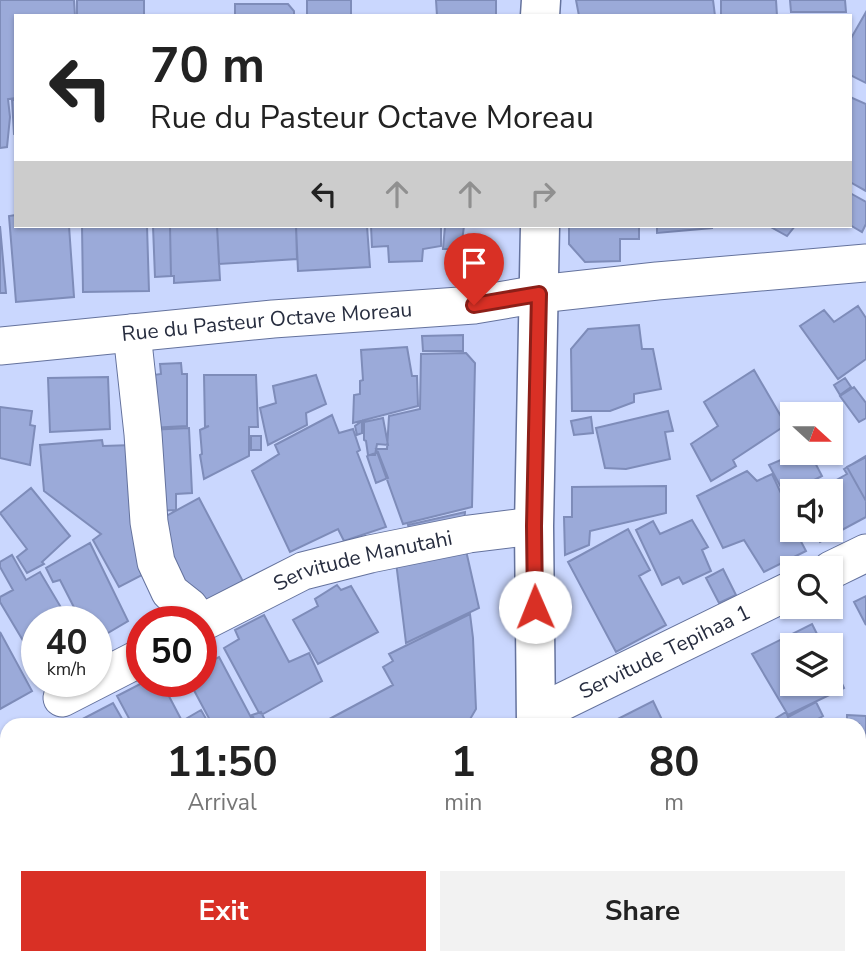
<!DOCTYPE html>
<style>
:root{--surface:#fff;--page:#f2f2f2;--text:#222;--muted:#767676;--accent:#d93025}
body{margin:0;font-family:"Nunito Sans",sans-serif;background:var(--page);color:var(--text);height:100vh;display:flex;flex-direction:column;font-size:26px;white-space:nowrap}
*{box-sizing:border-box;margin:0}
p{font-size:23px;color:var(--muted)}
.icon{flex:none;width:38px;height:38px;fill:none;stroke:currentColor;stroke-width:2;stroke-linecap:round;stroke-linejoin:round}
.map{position:relative;flex:1;overflow:hidden}
.details{position:absolute;left:0px;top:718px;width:866px;height:247px;display:flex;flex-direction:column;background:var(--surface);border-radius:21px 21px 0 0;box-shadow:0 2px 5px #0004}
.details>*{flex:none}
.guide{position:absolute;left:14px;top:14px;width:838px;height:214px;border-radius:0px;box-shadow:0 2px 5px #0004;background:#fff;color:var(--text);overflow:hidden}
.needle{width:46px;rotate:111deg}
.controls{position:absolute;left:780px;top:402px;display:grid;gap:14px}
.controls a{display:grid;place-items:center;width:63px;height:63px;border-radius:0px;background:var(--surface);box-shadow:0 2px 5px #0004;font-size:35px}
.speed{position:absolute;left:21px;top:606px;display:flex;gap:14px;font-size:35px;font-weight:700;text-align:center}
.speed>*{display:grid;place-content:center;width:91px;height:91px;border-radius:50%;background:var(--surface);box-shadow:0 2px 5px #0004;line-height:1}
.speed small{font-size:18px;font-weight:400}
.speed .limit{border:10px solid #d22;background:#fff;color:#111}
.pin{position:absolute;display:grid;place-items:center;width:60px;height:60px;color:#fff;margin:-72px -30px;border-radius:50% 50% 50% 0;rotate:-45deg;box-shadow:0 0 7px #0007}
.pin .icon{rotate:45deg}
.me{position:absolute;width:77px;margin:-38px;rotate:359deg;stroke-linejoin:round;filter:drop-shadow(0 0 5px #0008)}
.turn{display:flex;align-items:center;gap:24px;height:147px;padding:0 21px;font-size:32px}
.turn .icon{width:91px;height:91px;stroke-width:2.5}
.turn b{display:block;font-size:49px;line-height:60px}
.lanes{display:flex;align-items:center;height:66px;padding:0 21px;background:#0003;justify-content:center;gap:35px;direction:ltr}
.lanes .off{opacity:.35}
.eta{display:flex;justify-content:space-evenly;align-items:center;height:119px;text-align:center}
.eta b{font-size:42px;font-weight:700;line-height:49px}
.primary-button{display:flex;gap:14px;margin-top:auto;padding:14px 21px}
.primary-button a{flex:1;height:80px;border-radius:0px;background:var(--accent);color:#fff;font-size:28px;font-weight:700;line-height:80px;text-align:center}
.primary-button a+a{background:var(--page);color:var(--text)}
.map>svg:first-child{display:block}
.building{fill:#9baad9;stroke:#7e8cb9;stroke-width:2}
.lines{fill:none;stroke-linecap:round;stroke-linejoin:round}
.minor-casing{stroke:#64729d;stroke-width:39}
.secondary-casing{stroke:#64729d;stroke-width:41}
.minor{stroke:#fff;stroke-width:37}
.secondary{stroke:#fff;stroke-width:38}
.route-casing{stroke:#8d1f18;stroke-width:18}
.route{stroke:#d93025;stroke-width:12}
.labels{text-anchor:middle;dominant-baseline:central;stroke-width:5;stroke-linejoin:round;paint-order:stroke}
.street-label{font-size:21px;fill:#272d3f;stroke:#dee5f9}
</style>
<div class="map">
<svg width="866" height="963" viewBox="0 0 866 963">
<rect width="100%" height="100%" fill="#cad7fe"/>
<path class="building" d="M0 0H74L75 16H16V98L8 99 10 117 7 147 0 148Z
M77 0H144V16H77Z
M307 0H351V16H307Z
M436 0H496V16H437Z
M576 0H713L715 16H579Z
M721 0H776L777 16H721Z
M790 0H845L846 12H791Z
M235 4H288L294 11V16H235Z
M866 12V83L850 75V40Z
M850 97 866 104V191L850 182Z
M12 100H16V135L14 134Z
M850 193 866 202V224L862 232 850 225Z
M16 215V226H69L74 297 16 302 9 216Z
M0 226 6 293H0Z
M82 226H147L149 291 83 292Z
M153 226H170L171 276 155 277Z
M170 226H217L220 280 174 283V276H171Z
M217 226H296L297 259 219 264Z
M296 226H367L370 267 298 271Z
M371 226H441V246L423 249 422 261 389 262 388 246 372 247Z
M445 226H464L461 249H443Z
M569 226H639V239H620V261L585 262 569 244Z
M657 226H712V228L657 233Z
M769 226H795L787 236Z
M858 306 866 318V359L838 379 800 326 824 310 834 322Z
M639 325 642 349H653L661 389 634 394V402L610 411H572L571 349 588 329Z
M463 335V351H423L422 336Z
M407 347 412 376H417L418 406 353 423 354 395 360 394V381L363 380 361 350Z
M466 353 475 363 472 507 403 524 376 449H387L389 416 420 409 421 354Z
M181 363 182 374H187V426L149 428 146 376 161 374 160 364Z
M754 370 786 425 733 460 736 466 711 481 691 444 718 426 704 402Z
M204 375H256L258 427H249V456L204 479 200 455 202 454 200 430 209 426 205 427Z
M316 375 326 404 306 413 307 425 268 445 260 408 276 403 273 386Z
M108 377 110 429 50 432 48 378Z
M845 378 851 387 840 395 834 385Z
M854 387 866 403V418L859 422 840 396Z
M0 407 32 411 30 425 35 426 30 465 0 458Z
M668 411 673 431 665 432 670 459 626 469 605 468 596 428Z
M332 415 339 433 353 429 360 450 357 452 386 527 344 541 338 529 290 552 252 471 279 454 275 445Z
M591 417 593 433 574 435 571 421Z
M383 418 388 445 377 444 375 455H368L366 441 364 440V422Z
M362 421V433L357 435 355 426Z
M189 428 192 493 176 494V510L154 511 148 430Z
M251 436H261V450H251Z
M102 440 103 446 133 445 146 573 119 587 93 540 101 534 44 491 40 445Z
M378 452 388 478 376 483 367 456Z
M797 453H810L822 476 785 495 769 465Z
M866 456V517L820 542 814 530H831V492H815L847 474 844 469Z
M866 457V501L847 467Z
M747 471 757 481 772 474 793 519V530H795L806 551 764 572 744 540 723 548 697 496Z
M666 486V513L590 531 589 545 565 555 564 517H572V487Z
M31 488 70 536 42 562 44 564 27 573 17 557 27 549 0 513Z
M199 498 247 589 211 609 200 592 186 600 159 553 157 521Z
M465 512 464 526 410 532 408 525Z
M692 520 708 547 702 550 711 571 683 584 679 577 662 585 636 530 653 521 660 534Z
M628 529 650 570 639 576 666 625 616 652 568 562Z
M90 543 128 621 96 640V621H81L60 580 53 582 46 568Z
M465 546 479 608 406 643 396 562Z
M12 555 26 580 40 572 69 621H37V664L0 602V597L13 590 0 567V562Z
M723 569 736 595 719 603 706 578Z
M337 585 341 590 351 586 378 632 318 664 293 620 318 606 315 599Z
M866 596V625L854 602Z
M470 614 473 638 476 709 469 721 460 724H320L393 685 383 667 393 661 389 654Z
M264 615 289 662 309 653 322 681 263 714 259 713 224 648 239 639 235 630Z
M812 624 823 646H793V684H831V660L844 688 788 715 752 654Z
M0 632 32 691 0 709Z
M219 657 254 723 252 724H212L189 681H201V666Z
M146 681H161L182 721 201 710 209 724H132L117 696Z
M653 701 664 724H608Z
M816 702 823 716 809 724H776L773 720 786 712 788 717Z
M113 703 125 724H73Z
M261 712 266 722 257 724 252 715Z
M847 715 866 716V788H859V724H847Z
M7 873V900L0 905V877Z
M7 949V957H31L34 963H0V953Z
M246 957H290L276 963H249Z
M316 957H378L380 962 303 963Z
M664 957H710L713 963H651Z
M798 957H820L822 963H790L789 960Z"/>
<g class="lines">
<g class="minor-casing">
<g id="minor">
<path d="M132 333 143 434 149 522 156 562 170 592 189 607 199 621"/>
<path id="s1" d="M0 346 273 319 474 305 539 294 657 281 866 263"/>
<path d="M831 570 866 553"/>
<path id="s2" d="M201 623 303 571 370 554 469 534 534 526"/>
<path d="M62 698 142 657"/>
<path id="s3" d="M537 714 793 589"/>
<path d="M859 840 866 839"/>
<path d="M132 963 142 957"/>
</g>
</g>
<g class="secondary-casing">
<path id="secondary" d="M540 16 541 0
M536 724 534 526 540 226
M535 963V957"/>
</g>
<use href="#minor" class="minor"/>
<use href="#secondary" class="secondary"/>
</g>
<g class="lines">
<g class="route-casing">
<path id="route" d="M474 305 539 294 534 526 535 607"/>
</g>
<use href="#route" class="route"/>
</g>
<g class="labels">
<g class="street-label">
<text stroke="none"><textPath href="#s1" startOffset="268">Rue du Pasteur Octave Moreau</textPath></text>
<text stroke="none"><textPath href="#s2" startOffset="175">Servitude Manutahi</textPath></text>
<text stroke="none"><textPath href="#s3" startOffset="142">Servitude Tepihaa 1</textPath></text>
</g>
</g>
</svg>
<div class="controls">
<a><svg class="needle" viewBox="-14 -14 28 28"><path d="M0-13l5 13h-10z" fill="#e53935"/><path d="M0 13l5-13h-10z" fill="#767676"/></svg></a>
<a><svg class="icon" aria-label="sound" viewBox="0 0 24 24"><path d="M4 9h4l5-4v14l-5-4H4zM17 9q2 3 0 6"/></svg></a>
<a><svg class="icon" aria-label="search" viewBox="0 0 24 24"><circle cx="10" cy="10" r="6"/><path d="M15 15l6 6"/></svg></a>
<a><svg class="icon" aria-label="layers" viewBox="0 0 24 24"><path d="M12 4l9 5-9 5-9-5zM3 14l9 5 9-5"/></svg></a>
</div>
<div class="speed"><div>40<small>km/h</small></div><div class="limit">50</div></div>
<div class="pin" style="left:474px;top:305px;background:#d93025"><svg class="icon" aria-label="arrive" viewBox="0 0 24 24"><path d="M6 21V4h12l-3 4 3 4H6"/></svg></div>
<svg class="me" style="left:535px;top:607px" viewBox="-20 -20 40 40"><circle r="19" fill="#fff"/><path d="M0-13L10 11 0 6-10 11z" fill="#d93025"/></svg>
<div class="guide">
<div class="turn"><svg class="icon" aria-label="left" viewBox="0 0 24 24"><path d="M17 20v-9H6M10 6l-5 5 5 5"/></svg><div><b>70 m</b>Rue du Pasteur Octave Moreau</div></div>
<div class="lanes"><svg class="icon" aria-label="left" viewBox="0 0 24 24"><path d="M17 20v-9H6M10 6l-5 5 5 5"/></svg><svg class="icon off" aria-label="ahead" viewBox="0 0 24 24"><path d="M12 20V5M6 11l6-6 6 6"/></svg><svg class="icon off" aria-label="ahead" viewBox="0 0 24 24"><path d="M12 20V5M6 11l6-6 6 6"/></svg><svg class="icon off" aria-label="right" viewBox="0 0 24 24"><path d="M7 20v-9h11M14 6l5 5-5 5"/></svg></div>
</div>
<section class="details">
<div class="eta">
<div><b>11:50</b><p>Arrival</p></div>
<div><b>1</b><p>min</p></div>
<div><b>80</b><p>m</p></div>
</div>
<div class="primary-button"><a>Exit</a><a>Share</a></div>
</section>
</div>
